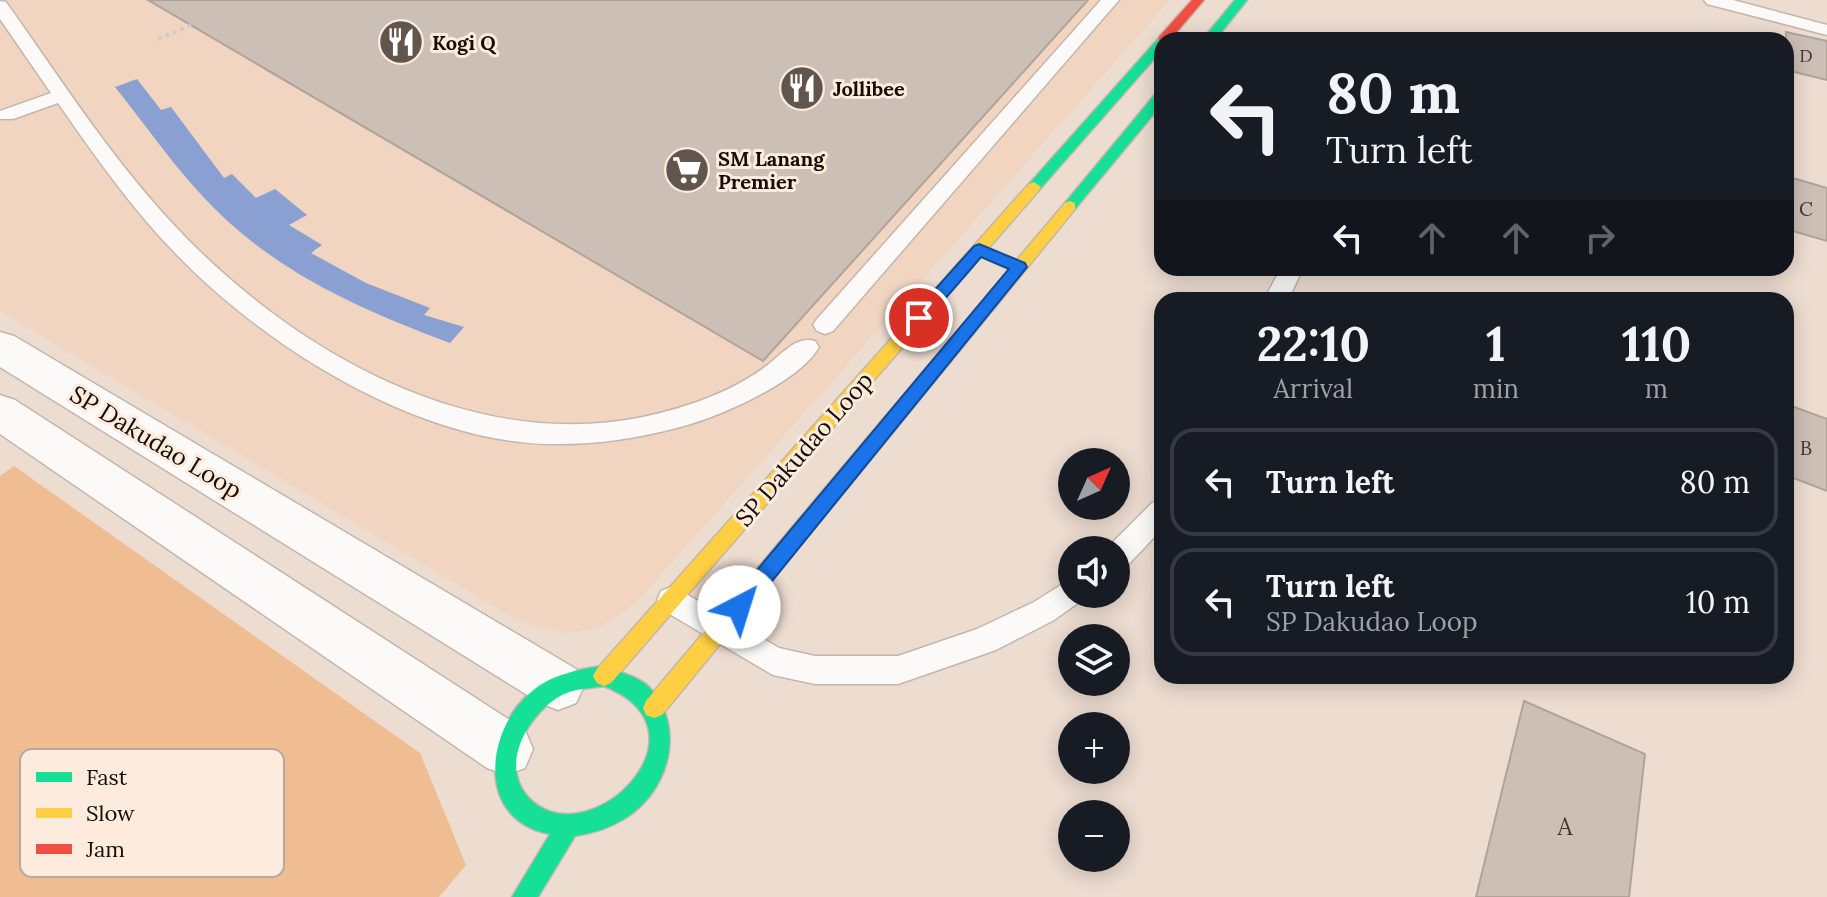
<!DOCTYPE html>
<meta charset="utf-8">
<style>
:root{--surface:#171b24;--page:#20242c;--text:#f1f3f6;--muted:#9ea1a6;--line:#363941}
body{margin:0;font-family:Lora,serif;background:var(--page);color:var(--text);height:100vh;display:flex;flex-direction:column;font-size:30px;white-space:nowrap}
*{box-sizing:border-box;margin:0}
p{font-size:26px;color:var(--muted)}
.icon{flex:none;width:44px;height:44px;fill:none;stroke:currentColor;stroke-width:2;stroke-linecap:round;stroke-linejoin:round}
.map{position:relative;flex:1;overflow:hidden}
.sheet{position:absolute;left:1154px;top:292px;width:640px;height:392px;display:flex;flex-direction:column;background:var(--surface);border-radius:24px;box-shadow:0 4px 20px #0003}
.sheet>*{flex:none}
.hud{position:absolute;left:1154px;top:32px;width:640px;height:244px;border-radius:24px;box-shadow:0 4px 20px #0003;background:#171b24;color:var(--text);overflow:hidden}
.needle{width:52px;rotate:45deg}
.fabs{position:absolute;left:1058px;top:448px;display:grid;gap:16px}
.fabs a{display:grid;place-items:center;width:72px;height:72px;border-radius:50%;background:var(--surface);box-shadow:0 4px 20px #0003;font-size:40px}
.pin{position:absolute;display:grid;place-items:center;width:68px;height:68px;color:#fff;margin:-34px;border:4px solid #fff;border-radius:50%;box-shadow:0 2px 8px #0007}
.me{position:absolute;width:88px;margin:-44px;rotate:40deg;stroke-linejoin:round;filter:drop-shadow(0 0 6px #0008)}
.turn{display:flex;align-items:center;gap:28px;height:168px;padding:0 40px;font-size:36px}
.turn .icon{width:104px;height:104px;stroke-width:2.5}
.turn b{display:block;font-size:56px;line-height:68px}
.lanes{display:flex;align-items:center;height:76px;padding:0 40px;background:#0003;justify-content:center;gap:40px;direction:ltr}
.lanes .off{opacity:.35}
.eta{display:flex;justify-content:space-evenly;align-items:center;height:136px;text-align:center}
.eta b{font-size:48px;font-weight:700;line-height:56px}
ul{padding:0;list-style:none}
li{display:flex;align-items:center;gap:24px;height:108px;margin:0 16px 12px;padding:0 24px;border:4px solid var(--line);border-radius:24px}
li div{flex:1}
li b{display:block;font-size:30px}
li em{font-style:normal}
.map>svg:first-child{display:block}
.built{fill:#f1d5c1}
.green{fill:#f0bd93}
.water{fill:#8a9fd2}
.building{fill:#ccbfb6;stroke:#b0a39a;stroke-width:2}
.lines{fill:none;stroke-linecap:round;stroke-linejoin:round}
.lane-casing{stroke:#c3b6ac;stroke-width:3}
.street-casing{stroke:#c3b6ac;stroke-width:3}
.fast-casing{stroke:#c3b6ac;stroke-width:3}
.slow-casing{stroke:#c3b6ac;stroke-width:3}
.jam-casing{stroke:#c3b6ac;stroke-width:3}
.path{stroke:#d0ccc8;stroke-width:4;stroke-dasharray:4 4;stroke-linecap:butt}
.lane{fill:#fcfaf8;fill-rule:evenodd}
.street{fill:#fcfaf8;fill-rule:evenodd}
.fast{fill:#16e098;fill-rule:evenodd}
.slow{fill:#ffcf43;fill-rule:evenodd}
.jam{fill:#f24e42;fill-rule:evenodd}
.route{fill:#1a73e8;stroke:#114b97;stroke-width:2}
.labels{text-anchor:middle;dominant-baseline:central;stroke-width:6;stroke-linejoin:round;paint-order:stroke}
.far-number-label{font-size:18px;fill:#443a32}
.far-poi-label{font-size:20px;font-weight:bold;fill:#170d06;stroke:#fdebdd;text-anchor:start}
.number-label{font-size:20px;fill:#443a32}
.street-label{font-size:24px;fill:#170d06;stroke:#fdebdd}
.near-number-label{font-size:24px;fill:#443a32}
.key{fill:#fdebdd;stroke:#b8a89c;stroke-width:2}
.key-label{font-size:22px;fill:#170d06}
</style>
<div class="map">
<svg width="1827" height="897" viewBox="0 0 1827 897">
<rect width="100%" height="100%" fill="#eddcd0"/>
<path class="built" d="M0 0H1170L653 584 630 608 599 628 568 633 536 627 507 614 0 311Z"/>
<path class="green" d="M14 466 420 753 466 865 439 897H0V476Z"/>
<path class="water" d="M137 79 161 110 171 107 224 178 232 174 256 198 275 189 307 215 289 225 322 245 311 253 366 283 430 308 424 315 464 327 450 343C375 315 300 283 239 231 191 191 154 136 115 87Z"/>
<path class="building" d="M148 0H1088L763 361Z
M1786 32 1827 41V80L1786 70Z
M1786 176 1827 188V241L1786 229Z
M1786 404 1827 419V491L1786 475Z
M1524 701 1645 754 1629 897H1476Z"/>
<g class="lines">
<g class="lane-casing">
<path id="lane" d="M1101 0H1119L833 331 825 334 817 331 813 325 817 319Z
M1704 0H1733L1827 25V35L1707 4Z
M0 1 6 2C60 78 108 154 172 223 288 348 466 453 643 417 685 408 730 393 765 367 780 356 796 335 815 341L819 347C800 382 717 418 680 427 636 439 593 445 548 444 418 441 271 350 182 260 135 213 96 158 58 103L13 119H0V111L51 93 0 19Z
M1281 268H1303L1288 300H1264Z
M1162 500V529L1126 567 1116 570V550L1106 549 1152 503Z
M1072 578V594H1085L1082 600 1054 620 996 650 898 684H815L773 675 661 609 657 600 661 591 671 587 681 591 779 648 815 656H898L977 629 1034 602Z"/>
</g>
<g class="street-casing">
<path id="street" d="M0 332 14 336 576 669 584 686 576 703 558 710 540 703 0 367Z
M0 395 15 400 525 730 533 749 525 768 506 775 487 768 0 434Z"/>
</g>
<g class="fast-casing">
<path id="fast" d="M1235 0H1247L1215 40H1202Z
M1158 39 1167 40H1162V50L1039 190H1029V184Z
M1162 91V104L1075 209H1065V203L1157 92Z
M604 666C618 672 638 676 649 687 686 726 670 789 627 817 610 828 594 833 575 836L538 897H512L550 834C477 821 484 733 530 693 550 675 578 669 604 666ZM604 686C716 730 594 853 533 802 496 771 526 714 562 695 574 689 590 688 604 686Z"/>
</g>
<g class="slow-casing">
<path id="slow" d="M1034 182 1041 187 1039 190 611 683 604 686 597 683 593 676 597 669 1029 184Z
M1070 201 1075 203V209L662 715 654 718 646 715 643 708 646 701 1065 203Z"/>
</g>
<g class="jam-casing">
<path id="jam" d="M1192 0H1204L1170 40 1159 43V37Z"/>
</g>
<path class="path" d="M158 39 191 25"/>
<use href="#lane" class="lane"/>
<use href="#street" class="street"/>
<use href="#fast" class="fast"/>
<use href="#slow" class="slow"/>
<use href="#jam" class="jam"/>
</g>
<path class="route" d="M979 244 1025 263 1027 267 746 613 739 616 732 613 729 607 732 600 1009 269 981 257 925 322H913L911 318 913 314 974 246Z"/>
<defs>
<g id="restaurant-disc" transform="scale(2.3)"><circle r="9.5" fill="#62554d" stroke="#fdebdd"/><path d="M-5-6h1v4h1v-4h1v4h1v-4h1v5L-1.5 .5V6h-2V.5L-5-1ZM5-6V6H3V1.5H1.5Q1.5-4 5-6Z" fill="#fff"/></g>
<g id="supermarket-disc" transform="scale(2.3)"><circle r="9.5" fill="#62554d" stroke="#fdebdd"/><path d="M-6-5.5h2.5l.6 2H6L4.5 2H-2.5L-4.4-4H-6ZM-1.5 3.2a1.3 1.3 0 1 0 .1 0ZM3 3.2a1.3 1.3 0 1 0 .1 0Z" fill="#fff"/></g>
</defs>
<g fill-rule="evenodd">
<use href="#restaurant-disc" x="401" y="42"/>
<use href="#restaurant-disc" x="802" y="88"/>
<use href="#supermarket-disc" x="687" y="170"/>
</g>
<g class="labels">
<g class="far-number-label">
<text x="1806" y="55">D</text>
</g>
<g class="far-poi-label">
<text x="432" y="42">Kogi Q</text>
<text x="833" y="88">Jollibee</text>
<text x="718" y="158">SM Lanang<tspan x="718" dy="23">Premier</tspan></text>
</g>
<g class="number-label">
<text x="1806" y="208">C</text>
<text x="1806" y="447">B</text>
</g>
<g class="street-label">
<text transform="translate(156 442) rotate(31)">SP Dakudao Loop</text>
<text transform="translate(804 449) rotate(-49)">SP Dakudao Loop</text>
</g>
<g class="near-number-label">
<text x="1565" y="826">A</text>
</g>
</g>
<rect x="20" y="749" width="264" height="128" rx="12" class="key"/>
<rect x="36" y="772" width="36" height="10" fill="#16e098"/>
<rect x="36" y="808" width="36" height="10" fill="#ffcf43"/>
<rect x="36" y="844" width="36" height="10" fill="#f24e42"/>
<g class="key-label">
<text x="86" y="785">Fast</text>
<text x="86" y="821">Slow</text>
<text x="86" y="857">Jam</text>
</g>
</svg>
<div class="fabs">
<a><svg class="needle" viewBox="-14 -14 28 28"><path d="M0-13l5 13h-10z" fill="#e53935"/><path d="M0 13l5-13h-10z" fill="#9ea1a6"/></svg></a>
<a><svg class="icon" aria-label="sound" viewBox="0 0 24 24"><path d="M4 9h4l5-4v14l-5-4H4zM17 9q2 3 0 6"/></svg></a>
<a><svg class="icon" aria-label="layers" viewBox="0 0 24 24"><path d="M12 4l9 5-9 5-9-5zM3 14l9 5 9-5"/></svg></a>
<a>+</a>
<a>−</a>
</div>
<div class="pin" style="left:919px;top:318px;background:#d93025"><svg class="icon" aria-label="arrive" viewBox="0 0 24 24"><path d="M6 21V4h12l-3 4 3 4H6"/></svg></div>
<svg class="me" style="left:739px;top:607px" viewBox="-20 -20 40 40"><circle r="19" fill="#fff"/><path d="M0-13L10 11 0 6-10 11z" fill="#1a73e8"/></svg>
<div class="hud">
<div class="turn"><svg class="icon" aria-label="left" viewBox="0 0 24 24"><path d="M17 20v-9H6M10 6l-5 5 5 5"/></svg><div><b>80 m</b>Turn left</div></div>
<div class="lanes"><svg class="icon" aria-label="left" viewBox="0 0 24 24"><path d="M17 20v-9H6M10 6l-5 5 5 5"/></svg><svg class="icon off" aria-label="ahead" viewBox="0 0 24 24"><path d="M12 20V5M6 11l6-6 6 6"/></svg><svg class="icon off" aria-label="ahead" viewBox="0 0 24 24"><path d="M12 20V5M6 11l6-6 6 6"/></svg><svg class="icon off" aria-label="right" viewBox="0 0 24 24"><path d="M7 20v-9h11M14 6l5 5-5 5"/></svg></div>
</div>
<section class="sheet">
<div class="eta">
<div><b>22:10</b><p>Arrival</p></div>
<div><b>1</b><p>min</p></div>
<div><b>110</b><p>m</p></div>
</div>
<ul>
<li><svg class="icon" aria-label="left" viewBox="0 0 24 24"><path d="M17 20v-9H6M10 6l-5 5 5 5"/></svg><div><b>Turn left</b></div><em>80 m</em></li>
<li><svg class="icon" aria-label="left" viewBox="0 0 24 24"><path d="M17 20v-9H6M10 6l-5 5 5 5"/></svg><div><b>Turn left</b><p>SP Dakudao Loop</p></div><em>10 m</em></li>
</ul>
</section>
</div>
